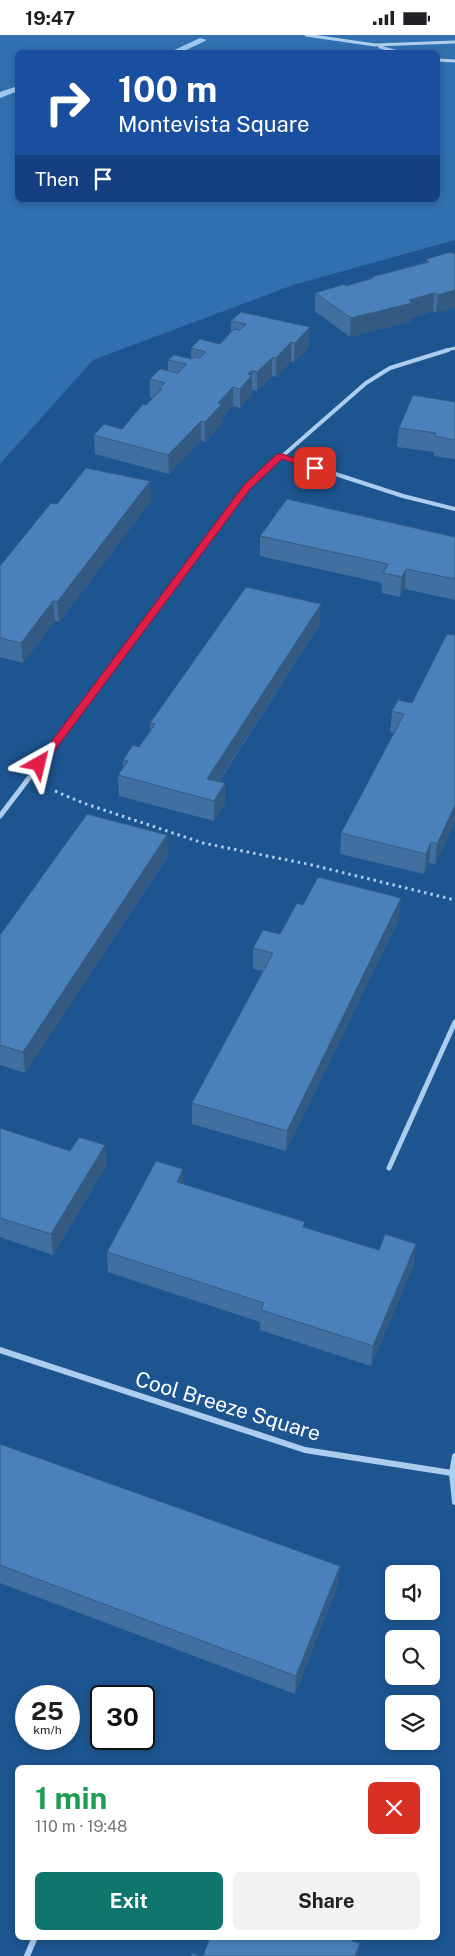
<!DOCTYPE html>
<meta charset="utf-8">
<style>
:root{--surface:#fff;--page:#f2f2f2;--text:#202124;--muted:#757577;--accent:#0f766e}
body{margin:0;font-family:"Public Sans",sans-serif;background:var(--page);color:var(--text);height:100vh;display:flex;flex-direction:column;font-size:19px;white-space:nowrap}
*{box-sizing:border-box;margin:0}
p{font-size:16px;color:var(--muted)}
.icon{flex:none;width:28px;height:28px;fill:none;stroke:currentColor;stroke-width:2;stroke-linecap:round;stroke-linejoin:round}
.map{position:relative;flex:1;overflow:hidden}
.side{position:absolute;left:15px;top:1730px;width:425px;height:175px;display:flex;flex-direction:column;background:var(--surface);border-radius:8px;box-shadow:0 2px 8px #0003}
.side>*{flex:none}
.guide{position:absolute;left:15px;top:15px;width:425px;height:152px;border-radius:8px;box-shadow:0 2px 8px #0003;background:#1a4fa0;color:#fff;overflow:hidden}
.fabs{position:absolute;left:385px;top:1530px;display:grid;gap:10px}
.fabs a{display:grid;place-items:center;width:55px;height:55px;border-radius:8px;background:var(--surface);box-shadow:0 2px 8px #0003;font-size:25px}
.speed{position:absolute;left:15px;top:1650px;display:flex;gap:10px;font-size:25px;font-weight:700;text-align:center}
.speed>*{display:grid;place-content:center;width:65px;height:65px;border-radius:50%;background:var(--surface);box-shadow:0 2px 8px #0003;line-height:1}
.speed small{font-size:12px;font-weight:400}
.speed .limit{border:2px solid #111;border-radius:8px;background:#fff;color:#111}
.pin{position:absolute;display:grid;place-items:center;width:42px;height:42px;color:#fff;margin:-21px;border-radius:10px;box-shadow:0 2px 8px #0006}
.me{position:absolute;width:55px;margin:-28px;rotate:37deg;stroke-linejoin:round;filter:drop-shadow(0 0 4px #0008)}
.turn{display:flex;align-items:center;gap:18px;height:105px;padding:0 20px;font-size:22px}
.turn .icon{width:65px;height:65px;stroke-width:2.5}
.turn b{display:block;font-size:35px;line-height:42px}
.then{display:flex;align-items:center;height:48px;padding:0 20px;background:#0003;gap:10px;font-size:19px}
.round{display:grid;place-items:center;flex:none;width:52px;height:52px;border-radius:8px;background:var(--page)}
.summary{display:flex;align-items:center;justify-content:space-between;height:85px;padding:0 20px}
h1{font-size:30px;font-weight:700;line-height:38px;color:#1e9e55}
.primary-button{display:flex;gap:10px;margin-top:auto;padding:10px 20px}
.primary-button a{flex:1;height:58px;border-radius:8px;background:var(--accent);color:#fff;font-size:20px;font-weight:700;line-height:58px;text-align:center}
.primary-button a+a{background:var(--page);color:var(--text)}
.status{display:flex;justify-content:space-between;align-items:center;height:35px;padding:0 25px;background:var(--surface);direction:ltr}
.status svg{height:14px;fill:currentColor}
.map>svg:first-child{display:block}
.green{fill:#3070af;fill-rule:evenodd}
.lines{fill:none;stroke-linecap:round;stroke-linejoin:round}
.stream{fill:#a0c9f0;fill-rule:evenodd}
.path{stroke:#adcdee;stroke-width:3;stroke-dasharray:2.5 4;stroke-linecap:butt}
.minor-far3{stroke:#adcdee;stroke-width:3}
.minor-far2{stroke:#adcdee;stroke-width:4}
.minor-far1{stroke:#adcdee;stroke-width:5}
.minor{stroke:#adcdee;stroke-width:6}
.wall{fill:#406fa0}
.shaded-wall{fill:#345a82}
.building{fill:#4a81ba;stroke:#345a82}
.route{fill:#e11d48;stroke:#92132f}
.labels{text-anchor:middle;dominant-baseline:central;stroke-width:5;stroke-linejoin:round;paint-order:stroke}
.near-street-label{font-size:21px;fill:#fff;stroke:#1d5591}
</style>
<div class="status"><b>19:47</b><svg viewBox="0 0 49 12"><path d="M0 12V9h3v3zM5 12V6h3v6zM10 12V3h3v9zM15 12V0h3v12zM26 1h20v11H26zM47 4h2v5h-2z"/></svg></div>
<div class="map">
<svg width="455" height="1921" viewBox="0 0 455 1921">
<rect width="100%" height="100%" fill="#1d5591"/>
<path class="green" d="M0 0H455V205L293 250 93 325 0 429ZM18 18H438V165H18Z"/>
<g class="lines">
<path class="stream" d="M200 3 207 5 180 18H168Z
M18 51V56L0 63V57Z"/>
<path class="path" d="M55 756 83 768 203 808 312 830 455 865"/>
<path class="minor-far3" d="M306 0 375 10 455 7
M380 12 401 18
M438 25 455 26
M444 316 455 313"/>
<path class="minor-far2" d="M280 421 403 461 455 474
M44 723 247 452 366 348 390 333 448 315"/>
<path class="minor-far1" d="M0 781 45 722
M389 1133 455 987"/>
<path class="minor" d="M0 1315 305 1415 452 1438
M455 1421 452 1438 455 1467
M27 1921 35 1902"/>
</g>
<path class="wall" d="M451 217 436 278 433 276 411 283V286L350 302 315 276V258L346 251 371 243V242L426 227V224Z
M241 277 310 311 294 327 291 326 276 342 272 341 257 356 252 355V359L240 373 233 371 222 383V389L205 407 201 405 169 439 95 419 94 400 122 394 153 363H150V344L168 336V325L191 324V313L220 309 231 297V286Z
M455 367V424L434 421V417L397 412 399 393Z
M151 466 59 587 55 586 23 628 0 622V531L57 469Z
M260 501 455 502V565L405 554 400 562 382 558V548L260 521Z
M320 589 219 747 225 769 214 786 119 761 118 740 123 733V725L139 712 150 696V688Z
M398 665 455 787 435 829 429 828 424 839 340 819 341 798 394 698 390 697 392 676Z
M168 821 25 1038 0 1030V900Z
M303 870 399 884 286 1116 192 1089V1068L263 936 253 934V913L280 899Z
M0 1093 70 1116 105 1110 106 1131 53 1220 0 1202Z
M184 1149 305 1192 414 1229 371 1331 260 1295V1287L108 1237 107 1217Z
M0 1409 340 1531 338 1550 295 1659 0 1548Z"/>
<path class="shaded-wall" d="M455 255V273L436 278 438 260Z
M434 258 433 276 411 283V286L350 302 351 283Z
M310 292V311L294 327 295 308Z
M291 307V326L276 342V323Z
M272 323V341L257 356V337Z
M252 336V359L240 373V354L248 339Z
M233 352V371L222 383V389L205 407V387L218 368Z
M201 386V405L169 439 168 420Z
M150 446 151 466 59 587 57 567Z
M406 534 405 554 400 562 402 542Z
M53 566 55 586 23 628 21 608Z
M321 569 320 589 207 764V744Z
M225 748V769L214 786V766Z
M455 770V787L435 829 437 809Z
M167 800 168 821 25 1038 23 1017Z
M431 807 429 828 424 839 426 819Z
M401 863 399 884 286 1116 287 1096Z
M105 1110 106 1131 53 1220 51 1199Z
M183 1134 184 1155 177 1147Z
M416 1209 414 1229 371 1331 373 1311Z
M340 1531 338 1550 295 1659 296 1641Z
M353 1902H358L351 1921 352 1906Z
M360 1908 358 1921H355Z"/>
<path class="building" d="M451 217 453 219 455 218V255L438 260 434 258 409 265 412 268 351 283 315 258 344 249 346 251 373 243 371 242 429 227 426 224Z
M241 277 310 292 295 308 291 307 276 323H272L257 337 252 336 248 339 252 340 240 354 233 352 218 368 222 369 205 387 201 386 168 420 94 400 104 389 122 394 143 369 146 370 162 354H159L165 348 150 344 160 334 178 338 187 329 168 325 174 320 192 324 194 322 200 323 206 317 191 313 200 304 220 309 234 294 240 295 246 289 231 286Z
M413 360 455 367V405L435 401 436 398 399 393Z
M86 433 150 446 57 567 53 566 21 608 0 603V531L51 468 57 469Z
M287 464 455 502V544L406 534 402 542 383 538 388 529 260 501Z
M246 552 321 569 207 744 225 748 214 766 118 740 128 726 123 725 133 710 139 712 155 689 150 688Z
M447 599 455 600V770L437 809 431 807 426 819 341 798 404 679 392 676 398 665 412 668Z
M87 779 167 800 23 1017 0 1010V900Z
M318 842 401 863 287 1096 192 1068 273 918 253 913 263 895 280 899 297 868 303 870Z
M0 1093 70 1116 79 1102 105 1110 51 1199 0 1183Z
M156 1126 183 1134 177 1147 305 1187 303 1192 379 1215 385 1199 416 1209 373 1311 261 1275 264 1268 107 1217Z
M0 1409 340 1531 296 1641 0 1530Z
M210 1902H353L352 1906 360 1908 355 1921H203Z
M192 1918 200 1921H191Z"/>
<path class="route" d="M277 419H283L319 433 315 435 282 424 250 454 43 731H36V727L244 450Z"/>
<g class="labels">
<g class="near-street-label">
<text transform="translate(228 1371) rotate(17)">Cool Breeze Square</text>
</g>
</g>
</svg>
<div class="fabs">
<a><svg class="icon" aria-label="sound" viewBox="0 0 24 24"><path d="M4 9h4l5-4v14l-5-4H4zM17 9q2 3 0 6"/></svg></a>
<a><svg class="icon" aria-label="search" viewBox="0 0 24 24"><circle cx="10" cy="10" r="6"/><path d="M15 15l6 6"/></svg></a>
<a><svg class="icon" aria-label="layers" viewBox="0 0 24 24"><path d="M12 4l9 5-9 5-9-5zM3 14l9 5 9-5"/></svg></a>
</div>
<div class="speed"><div>25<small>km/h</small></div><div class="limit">30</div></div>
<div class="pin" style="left:315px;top:433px;background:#d93025"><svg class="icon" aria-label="arrive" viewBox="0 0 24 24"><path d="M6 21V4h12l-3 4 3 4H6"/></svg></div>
<svg class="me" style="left:39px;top:729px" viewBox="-20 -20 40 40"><path d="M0-17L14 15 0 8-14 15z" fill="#e11d48" stroke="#fff" stroke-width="4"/></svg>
<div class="guide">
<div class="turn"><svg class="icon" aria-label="right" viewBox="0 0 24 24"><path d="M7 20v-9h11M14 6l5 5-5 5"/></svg><div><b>100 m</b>Montevista Square</div></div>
<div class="then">Then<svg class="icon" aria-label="arrive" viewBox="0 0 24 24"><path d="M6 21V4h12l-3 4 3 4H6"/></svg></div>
</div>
<section class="side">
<div class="summary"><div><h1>1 min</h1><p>110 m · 19:48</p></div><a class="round" style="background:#d93025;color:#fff"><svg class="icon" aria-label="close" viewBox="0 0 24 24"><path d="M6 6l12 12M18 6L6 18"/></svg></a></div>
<div class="primary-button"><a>Exit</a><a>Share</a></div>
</section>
</div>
